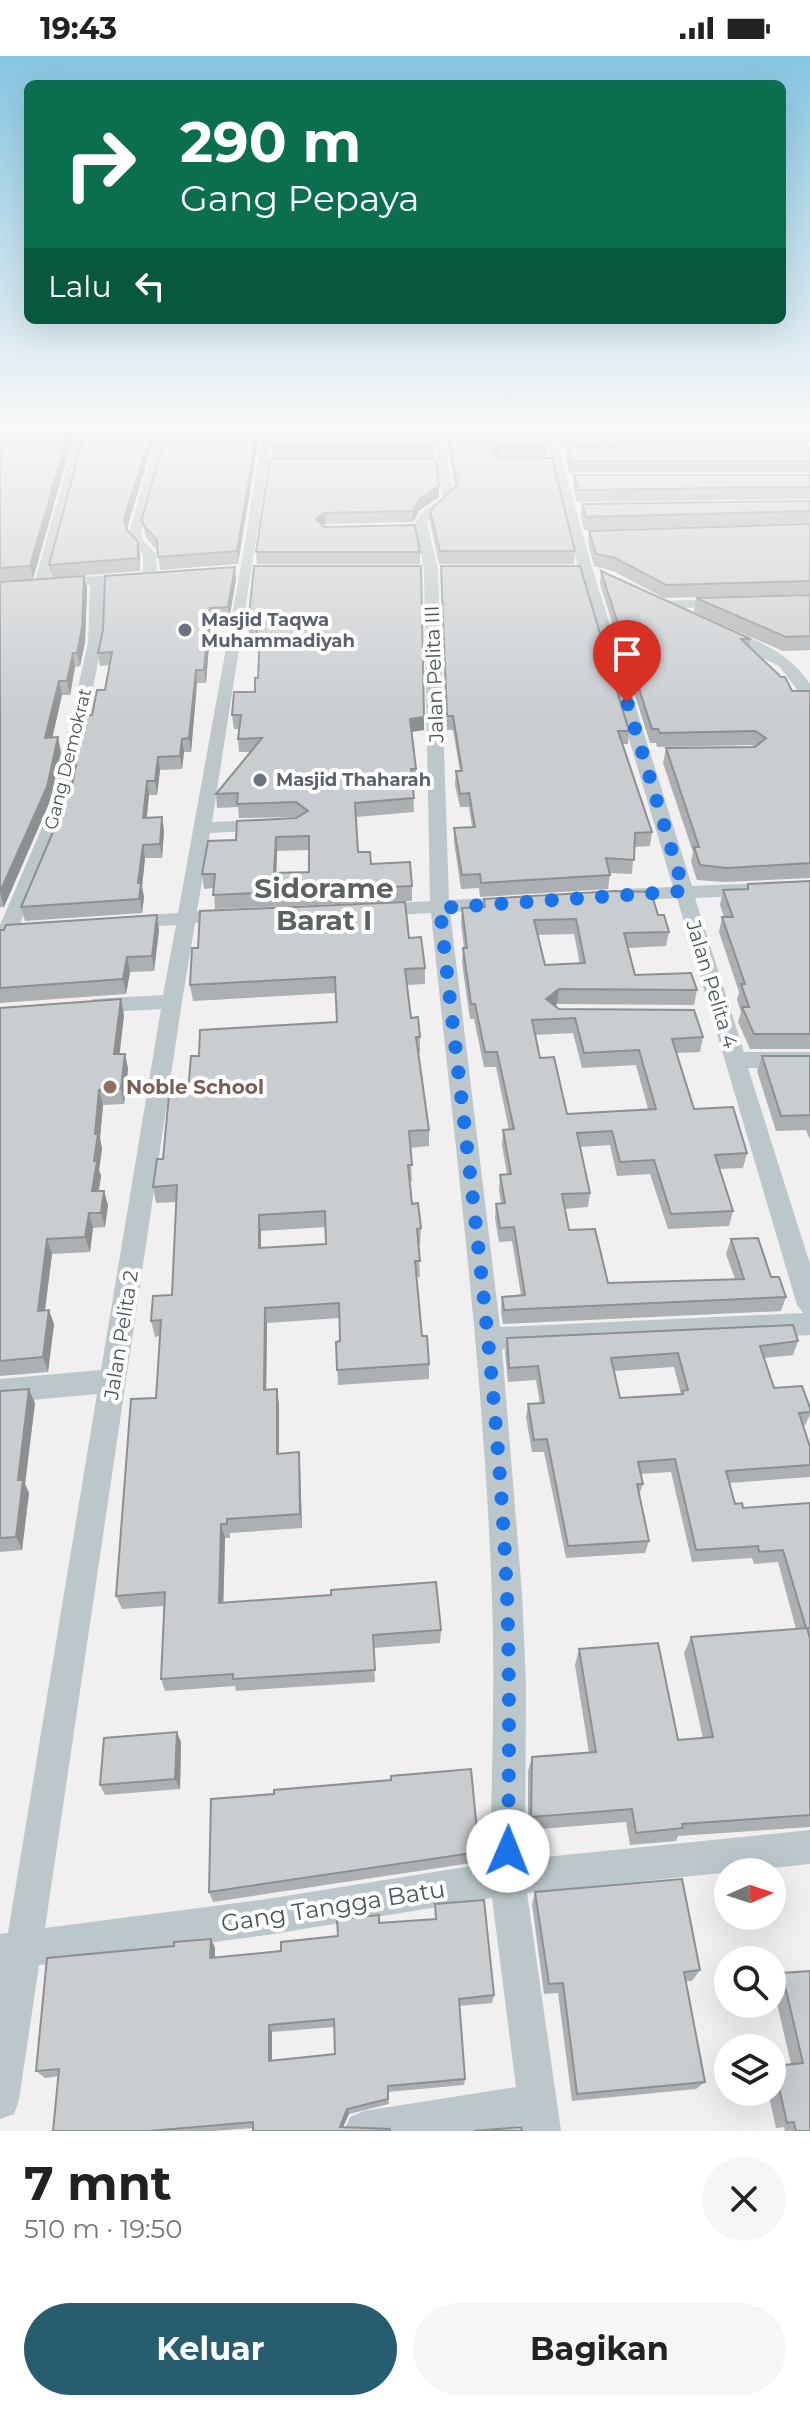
<!DOCTYPE html>
<html lang="id">
<meta charset="utf-8">
<style>
:root{--surface:#fff;--page:#f6f6f6;--text:#222;--muted:#767676;--accent:#275d6f}
body{margin:0;font-family:Montserrat,sans-serif;background:var(--page);color:var(--text);height:100vh;display:flex;flex-direction:column;font-size:30px;white-space:nowrap}
*{box-sizing:border-box;margin:0}
p{font-size:26px;color:var(--muted)}
.icon{flex:none;width:44px;height:44px;fill:none;stroke:currentColor;stroke-width:2;stroke-linecap:round;stroke-linejoin:round}
.map{position:relative;height:2075px;overflow:hidden}
.details{display:flex;flex-direction:column;background:var(--surface);flex:1}
.details>*{flex:none}
.hud{position:absolute;left:24px;top:24px;width:762px;height:244px;border-radius:12px;box-shadow:0 8px 32px #0002;background:#0b6e4f;color:#fff;overflow:hidden}
.needle{width:52px;rotate:87deg}
.fabs{position:absolute;left:714px;top:1802px;display:grid;gap:16px}
.fabs a{display:grid;place-items:center;width:72px;height:72px;border-radius:50%;background:var(--surface);box-shadow:0 8px 32px #0002;font-size:40px}
.pin{position:absolute;display:grid;place-items:center;width:68px;height:68px;color:#fff;margin:-82px -34px;border-radius:50% 50% 50% 0;rotate:-45deg;box-shadow:0 0 8px #0007}
.pin .icon{rotate:45deg}
.me{position:absolute;width:88px;margin:-44px;rotate:1deg;stroke-linejoin:round;filter:drop-shadow(0 0 6px #0008)}
.turn{display:flex;align-items:center;gap:28px;height:168px;padding:0 24px;font-size:36px}
.turn .icon{width:104px;height:104px;stroke-width:2.5}
.turn b{display:block;font-size:56px;line-height:68px}
.then{display:flex;align-items:center;height:76px;padding:0 24px;background:#0003;gap:16px;font-size:30px}
.round{display:grid;place-items:center;flex:none;width:84px;height:84px;border-radius:42px;background:var(--page)}
.head{display:flex;align-items:center;justify-content:space-between;height:136px;padding:0 24px}
h1{font-size:48px;font-weight:700;line-height:60px}
.cta{display:flex;gap:16px;margin-top:auto;padding:16px 24px}
.cta a{flex:1;height:92px;border-radius:48px;background:var(--accent);color:#fff;font-size:32px;font-weight:700;line-height:92px;text-align:center}
.cta a+a{background:var(--page);color:var(--text)}
.status{display:flex;justify-content:space-between;align-items:center;height:56px;padding:0 40px;background:var(--surface);direction:ltr}
.status svg{height:22px;fill:currentColor}
.map>svg:first-child{display:block}
.lines{fill:none;stroke-linecap:round;stroke-linejoin:round}
.minor{fill:#bbc7ca;fill-rule:evenodd}
.wall{fill:#adb0b3;fill-rule:evenodd}
.shaded-wall{fill:#8d9092}
.building{fill:#c9cdd0;stroke:#8d9092;stroke-width:2;fill-rule:evenodd}
.route{stroke:#1a73e8;stroke-width:14;stroke-dasharray:0 25.2}
.worship-dot{fill:#6b7280;stroke:#fff;stroke-width:3}
.education-dot{fill:#8d6e63;stroke:#fff;stroke-width:3}
.labels{text-anchor:middle;dominant-baseline:central;stroke-width:8;stroke-linejoin:round;paint-order:stroke}
.far-worship-label{font-size:18px;font-weight:bold;fill:#5b616d;stroke:#fff;text-anchor:start}
.far-street-label{font-size:18px;fill:#49575a;stroke:#fff}
.street-label{font-size:20px;fill:#49575a;stroke:#fff}
.education-label{font-size:20px;font-weight:bold;fill:#785e54;stroke:#fff;text-anchor:start}
.near-street-label{font-size:24px;fill:#49575a;stroke:#fff}
.district-label{font-size:28px;font-weight:bold;fill:#5c6163;stroke:#fff}
</style>
<div class="status"><b>19:43</b><svg viewBox="0 0 49 12"><path d="M0 12V9h3v3zM5 12V6h3v6zM10 12V3h3v9zM15 12V0h3v12zM26 1h20v11H26zM47 4h2v5h-2z"/></svg></div>
<div class="map">
<svg width="810" height="2075" viewBox="0 0 810 2075">
<rect width="100%" height="100%" fill="#f1efef"/>
<g class="lines">
<path class="minor" d="M77 374H87L49 524 134 517 141 521 134 525 104 528 102 586 71 746 17 875 7 881 0 879V869L53 746 88 586 90 529 0 536V528L35 525Z
M158 374H168L141 476 143 484 156 497 157 520 150 524 143 520V498L131 485 129 476Z
M263 374H273L212 766 265 764 274 769 265 774 210 777 197 855 209 857 212 861 209 865 195 867 182 945 45 1872 267 1843 490 1807C492 1718 495 1629 492 1540 484 1312 454 1084 431 857L377 860 368 854 377 848 430 845 424 514 415 466 422 456 442 442 433 374H443L454 442 427 466 438 514 449 844 514 841 523 847 514 853 450 856 500 1271 803 1257 797 1249 677 842 624 845 615 839 624 833 673 831 579 515 544 374H554L593 515 692 830 810 825V837L695 842 744 996H810V1012H748L810 1208V1279L502 1293 522 1537 526 1629 525 1803 810 1774V1808L527 1837 561 2075H521V2069L485 2075H344L350 2061 364 2055 516 2031 492 1842 267 1879 39 1909 19 2044 14 2058 0 2063V1878L8 1877 97 1338 0 1347V1323L101 1314 161 953 93 957 83 950 93 943 163 939 176 869 129 872 119 866 129 860 178 857 240 515Z
M788 374H798L810 392V404L806 403Z
M723 543 730 547 728 550 660 553 653 549 660 545Z
M723 573C757 582 790 598 810 628V646L805 644 779 610 718 580 716 577Z"/>
</g>
<path class="wall" d="M0 374H75L33 523 0 525Z
M85 374H157L127 473 138 486 140 499V515L52 522 49 509Z
M260 374 238 508 160 514 158 496 146 482 142 463Z
M445 374H544L548 389 547 401 501 402 575 495 574 508H439L430 467V455L455 431Z
M556 374H793L794 375 792 387 810 393V417H569L566 404 567 392 618 390 562 391Z
M800 374H810V386Z
M272 390H434V402H272Z
M270 403 439 441 420 454 413 466 325 468 323 469 420 496V508H257L256 496Z
M574 419H810V443L577 446 573 431Z
M810 445V467L584 474 581 460 582 448Z
M810 468V538L664 542 613 515 594 510 588 488 589 475Z
M254 510 424 674 412 676 416 713V727H413L414 756 356 761 358 796 371 808 412 830V845L215 853 214 832 204 833 202 818 236 784 298 761 239 762 238 751 217 752 216 738 250 696H239L238 683 239 673H234L232 659 255 636 258 622 260 592H258L257 582 250 583 248 570ZM309 794V816L276 817 277 795Z
M441 510 629 675 628 688H622L652 776 650 790 634 791 632 818 610 817 608 833 480 841 479 832 461 833 454 786V772L472 771 469 751H460L455 729 456 715H460L453 674H446Z
M601 515 751 583 749 591 792 635H810V822L724 826 697 824 691 806 693 796 663 707 666 692 755 691 752 689 657 691 656 687H650L600 528Z
M84 520 87 533 85 586 80 610 75 611 70 639H62L52 682 61 696 50 745 4 851H0V526Z
M236 523 229 564H211L206 627H197L191 696H184L182 713 160 714 157 739H149L147 761 164 774 162 802H145L142 831 144 841 142 857 25 865 21 851 71 734 92 659 105 634 109 609 100 610 98 597Z
M810 539V594L783 595 694 556 696 542Z
M810 825V993H750L738 966 741 956 737 944 739 936 719 876 722 861H724L720 849 723 834 747 833 748 828Z
M484 843 658 859 669 876 666 890 628 892 635 919 697 934 694 949 557 948 554 950 559 953 703 981 700 996 676 997 694 1053 747 1097 743 1112 719 1113 733 1155 729 1170 668 1173 650 1118 617 1120 610 1089 580 1091 590 1137 588 1151 564 1153 569 1174 608 1227 735 1223 726 1198 731 1183 771 1221 786 1241 781 1255 503 1268 501 1255 502 1241 521 1239 512 1185 499 1186 495 1162 496 1148 501 1147 499 1134 500 1119 507 1118 502 1089 503 1074H509L496 1011H484L474 963H470L462 907 463 892H464L461 867 462 852 483 851ZM574 878 580 908 545 909 537 879ZM573 977 582 1012 636 1009 648 1053 567 1058 540 1002 535 979Z
M0 874H159L154 915 130 916 126 938 0 947Z
M409 882 425 912V928L407 929 411 962 420 981V997H418L429 1074V1090L410 1092 412 1125H410L412 1148 421 1172 420 1188H418L420 1221H416L422 1280 429 1308V1323L338 1329 336 1286 340 1285V1262L267 1267 266 1333 279 1348V1398L300 1411 302 1472 230 1477V1482H225L223 1547 441 1574 440 1587 373 1592 375 1626 236 1635 235 1630 165 1635 161 1623 164 1550 122 1553 116 1540 156 1342 160 1280 155 1281 151 1265 172 1239 176 1146 156 1147 153 1131 188 1037 199 1000 337 966 335 937 193 945 190 929ZM326 1171V1188L261 1192V1175Z
M0 952 124 959 119 998H125L128 1013 124 1048 103 1049 100 1082 102 1093 99 1114 101 1120 99 1135 108 1149 105 1171 93 1172 90 1196 52 1198 45 1254 54 1268 48 1316 0 1320Z
M762 1000H810V1084L806 1074 776 1075 757 1015Z
M507 1282 798 1285 793 1299 764 1302 774 1332 810 1352V1359L805 1369 803 1370 810 1391V1421L729 1427 735 1448 743 1452 810 1447V1771L678 1780 676 1785 630 1789 626 1766 528 1774V1715L532 1701 589 1697 575 1609 579 1593 678 1684 703 1682 684 1597 691 1581 796 1573 778 1506 754 1508 752 1502 692 1506 671 1416 640 1418 643 1428 639 1439 649 1485 645 1497 566 1502 544 1396H532L526 1361 528 1348 540 1347 536 1324 508 1326 505 1296ZM674 1311 681 1338 620 1342 614 1315Z
M0 1335 35 1347 25 1428 29 1437 22 1494 0 1496Z
M181 1686 180 1733 105 1739 100 1729Z
M479 1796 478 1806 213 1846 209 1836Z
M535 1836 700 1914 692 1925H686L705 2026 696 2033 572 2045 558 1937 544 1938 532 1848Z
M435 1848 494 1939 492 1947 459 1950 465 2023 464 2029 388 2036 389 2048 349 2058 343 2071 253 2072 213 2075H53L59 2020 45 2022 36 2015 174 1890 211 1883 215 1892V1902L281 1895 338 1880 379 1867 435 1863ZM334 1971 335 1998 272 2004V1976Z
M810 1915V2075H785L784 2071 776 2072 768 2036H772V2011L791 2008 772 1926 782 1917Z"/>
<path class="shaded-wall" d="M69 374H75L33 523 30 510Z
M152 374H157L126 475 124 463Z
M257 374H260L238 508 237 495Z
M501 390 500 402 492 397Z
M439 430V441L420 454 413 466V455L420 442Z
M324 457 325 468 316 474V463Z
M138 486 140 499V515L138 502Z
M235 511 236 523 229 564 228 551Z
M84 520 87 533 85 586 80 610 77 597Z
M210 552 211 564 206 627 204 614Z
M73 597 75 611 70 639 67 625Z
M196 614 197 627 191 696 189 682Z
M59 625 62 639 49 696 45 682Z
M424 661V674L410 676V663Z
M58 681 61 696 50 745 4 851 0 836Z
M182 683 184 696 182 713 180 700Z
M158 701 160 714 157 739 155 725Z
M147 725 149 739 145 775 143 762Z
M162 761 164 774 162 802 160 788Z
M276 781 277 795 276 831 274 817Z
M143 789 145 802 142 831 144 841 142 857 138 827Z
M157 859 159 874 154 915 152 900Z
M127 901 130 916 126 938 123 923Z
M559 933 557 948 544 958 546 943Z
M121 943 124 959 118 1013 114 998Z
M125 998 128 1013 124 1048 121 1032Z
M99 1034 103 1049 100 1082 102 1093 99 1114 101 1120 96 1150 92 1135 95 1078Z
M104 1135 108 1149 105 1171 101 1157Z
M89 1157 93 1172 90 1196 85 1181Z
M259 1159 261 1175V1208L259 1192Z
M47 1183 52 1198 43 1269 38 1255Z
M265 1252 267 1267 266 1349 264 1334Z
M49 1254 54 1268 48 1316 43 1301Z
M29 1333 35 1347 25 1428 29 1437 22 1494 16 1481 18 1424Z
M277 1333 279 1348V1413L277 1398Z
M299 1396 300 1411 302 1472 300 1458Z
M221 1468 225 1482 223 1561 219 1547Z
M177 1676 181 1686 180 1733 175 1723Z
M211 1883 215 1892V1910L210 1902Z
M269 1969 272 1976V2011L269 2005Z
M347 2053 349 2058 341 2075 340 2071Z"/>
<path class="building" d="M0 374H69L30 510 0 512Z
M85 374H152L124 463 127 474 138 486V502L49 509Z
M167 374H257L237 495 158 501 157 484 144 470 142 463Z
M274 374H432L434 390H272Z
M448 374H544L548 389 501 390 492 397 501 402H552L575 495H440L430 455 457 429Z
M561 374H793L794 375 563 379Z
M711 386 802 387 810 393V405H570L567 392Z
M270 403H436L439 430 420 442 413 455 324 457 316 463 325 471 415 469 420 496H256Z
M574 419H810V431L578 434Z
M810 445V455L586 461 582 448Z
M810 468V525L666 529 615 502 596 498 589 475Z
M254 510H421L424 661 410 663 416 713H411L414 742 355 747 358 796H370L371 808 410 806 412 830 213 839 215 818H202L208 785 236 784 237 765 296 762 308 755 296 746 237 748 238 737 216 738 262 682 238 683 241 659H232L234 636H255V622H258L260 579H257V569L248 570ZM309 780V816L274 817 276 781Z
M441 510H580L629 675H618L652 776 635 777 634 804 606 802 610 819 481 827 480 818 462 819 454 772 475 771 469 737 460 738 456 715H462L453 660H447Z
M235 511 228 551 210 552 204 614H196L189 682 182 683 180 700 158 701 155 725H147L143 762 162 761 160 788 143 789 138 827H141L139 843 21 851 71 734 82 679 87 660 92 659 97 634H105L112 596 98 597 103 574 105 520Z
M601 515 751 583H741L781 621H785L792 635H810V807L727 812 700 809 694 791H699L666 692 755 691 766 682 755 675 660 677 658 673H652Z
M84 520 82 572 77 597H73L67 625H59L45 682 58 681 47 731 0 836V526Z
M810 539V580L786 581 696 542Z
M810 825V978H754L742 951H749L741 928H745L722 861H733L723 834 748 833V828Z
M615 835 651 836 658 859H664L669 876 624 877 635 919 691 917 697 934 559 933 546 943 559 953 694 954 703 981 672 983 694 1053 733 1051 747 1097 715 1099 733 1155 671 1158 654 1104 620 1106 612 1075 577 1077 590 1137 562 1138 569 1174 595 1173 608 1227 744 1223 731 1183 758 1182 771 1221H779L786 1241 504 1254 502 1241 525 1239 514 1171 500 1172 496 1148 505 1147 500 1119 511 1118 503 1074 514 1073 497 996H485L475 948H471L463 892H467L462 852 485 851 484 843ZM576 863 585 907 545 909 534 864ZM575 962 584 997 639 994 656 1053 567 1058 554 1001 540 1002 532 964Z
M405 846 409 882 421 881 425 912 405 913 411 962 418 961 420 981H416L429 1074 409 1075 412 1109H408L412 1148 418 1147 421 1172 417 1173 420 1205H415L422 1280H427L429 1308 337 1314 336 1286 340 1285 339 1247 265 1252 264 1334 277 1333V1398L299 1396 300 1458 227 1463V1468H221L219 1547 331 1539V1534L436 1526 441 1574 373 1579 375 1614 233 1623V1618L161 1623 165 1536 116 1540 131 1343 156 1342 161 1264 151 1265 153 1240 172 1239 177 1129 153 1131 157 1103H163L169 1038 188 1037 191 1000H199L200 974 337 966 335 921 190 929 192 892H198L200 855ZM325 1155 326 1188 259 1192V1159Z
M157 859 152 900 127 901 123 923 0 932V874H4L6 869Z
M121 943 114 998H125L121 1032 99 1034 95 1078H98L94 1105H97L92 1135H104L101 1157H89L85 1181 47 1183 38 1255 49 1254 43 1301 0 1305V952Z
M762 1000H810V1059L781 1060Z
M793 1269 798 1285 760 1290 774 1332 802 1330 810 1352V1356L799 1357 810 1391V1409L726 1415 735 1448 742 1447 743 1452 810 1447V1572H806L783 1494 759 1496 758 1490 696 1494 675 1403 638 1406 643 1428H637L649 1485 568 1490 547 1383 534 1384 528 1348 544 1347 538 1310 509 1312 507 1282ZM678 1297 688 1334 682 1335 683 1338 620 1342 611 1302Z
M29 1333 18 1424H23L16 1481 0 1482V1335Z
M807 1572 810 1583V1759L682 1768 683 1772 636 1777 632 1753 531 1761 532 1701 596 1696 579 1593 658 1587 678 1684 713 1681 691 1581Z
M177 1676 175 1723 100 1729 104 1682Z
M471 1713 479 1796 209 1836 211 1743 274 1738V1734L391 1724V1720Z
M682 1823 700 1914 684 1916 705 2026 577 2038 563 1927 549 1928 535 1836Z
M484 1844 494 1939 459 1943 465 2023 388 2030V2043L347 2053 340 2071 390 2073V2075H253V2066L149 2075H53L59 2013 36 2015 47 1902 174 1890V1886L211 1883 210 1902 281 1895V1886L338 1880 337 1863 379 1859V1867L436 1863 435 1848ZM334 1963 335 1998 269 2005V1969Z
M810 1915V2075H796L794 2066 787 2067 774 2010 803 2007 782 1917Z
M521 2071 522 2075H474Z"/>
<linearGradient id="sky" x2="0" y2="1"><stop stop-color="#86c6e2"/><stop offset="0.56" stop-color="#f9f8f8"/><stop offset="1" stop-color="#f9f8f8" stop-opacity="0"/></linearGradient>
<rect width="810" height="664" fill="url(#sky)"/>
<g class="lines">
<path class="route" d="M508 1795C509 1710 510 1625 507 1540 497 1310 464 1081 440 852L684 835 627 646"/>
</g>
<g class="worship-dot">
<circle cx="185" cy="574" r="8"/>
<circle cx="260" cy="724" r="8"/>
</g>
<circle class="education-dot" cx="110" cy="1031" r="8"/>
<g class="labels">
<g class="far-worship-label">
<text x="201" y="564">Masjid Taqwa<tspan x="201" dy="21">Muhammadiyah</tspan></text>
<text x="276" y="724">Masjid Thaharah</text>
</g>
<g class="far-street-label">
<text transform="translate(68 703) rotate(-76)">Gang Demokrat</text>
</g>
<g class="street-label">
<text transform="translate(434 618) rotate(-92)">Jalan Pelita III</text>
<text transform="translate(712 928) rotate(73)">Jalan Pelita 4</text>
<text transform="translate(121 1279) rotate(-81)">Jalan Pelita 2</text>
</g>
<g class="education-label">
<text x="126" y="1031">Noble School</text>
</g>
<g class="near-street-label">
<text transform="translate(333 1850) rotate(-9)">Gang Tangga Batu</text>
</g>
<g class="district-label">
<text x="324" y="832">Sidorame<tspan x="324" dy="32">Barat I</tspan></text>
</g>
</g>
</svg>
<div class="fabs">
<a><svg class="needle" viewBox="-14 -14 28 28"><path d="M0-13l5 13h-10z" fill="#e53935"/><path d="M0 13l5-13h-10z" fill="#767676"/></svg></a>
<a><svg class="icon" aria-label="search" viewBox="0 0 24 24"><circle cx="10" cy="10" r="6"/><path d="M15 15l6 6"/></svg></a>
<a><svg class="icon" aria-label="layers" viewBox="0 0 24 24"><path d="M12 4l9 5-9 5-9-5zM3 14l9 5 9-5"/></svg></a>
</div>
<div class="pin" style="left:627px;top:646px;background:#d93025"><svg class="icon" aria-label="arrive" viewBox="0 0 24 24"><path d="M6 21V4h12l-3 4 3 4H6"/></svg></div>
<svg class="me" style="left:508px;top:1795px" viewBox="-20 -20 40 40"><circle r="19" fill="#fff"/><path d="M0-13L10 11 0 6-10 11z" fill="#1a73e8"/></svg>
<div class="hud">
<div class="turn"><svg class="icon" aria-label="right" viewBox="0 0 24 24"><path d="M7 20v-9h11M14 6l5 5-5 5"/></svg><div><b>290 m</b>Gang Pepaya</div></div>
<div class="then">Lalu<svg class="icon" aria-label="left" viewBox="0 0 24 24"><path d="M17 20v-9H6M10 6l-5 5 5 5"/></svg></div>
</div>
</div>
<section class="details">
<div class="head"><div><h1>7 mnt</h1><p>510 m · 19:50</p></div><a class="round"><svg class="icon" aria-label="close" viewBox="0 0 24 24"><path d="M6 6l12 12M18 6L6 18"/></svg></a></div>
<div class="cta"><a>Keluar</a><a>Bagikan</a></div>
</section>
